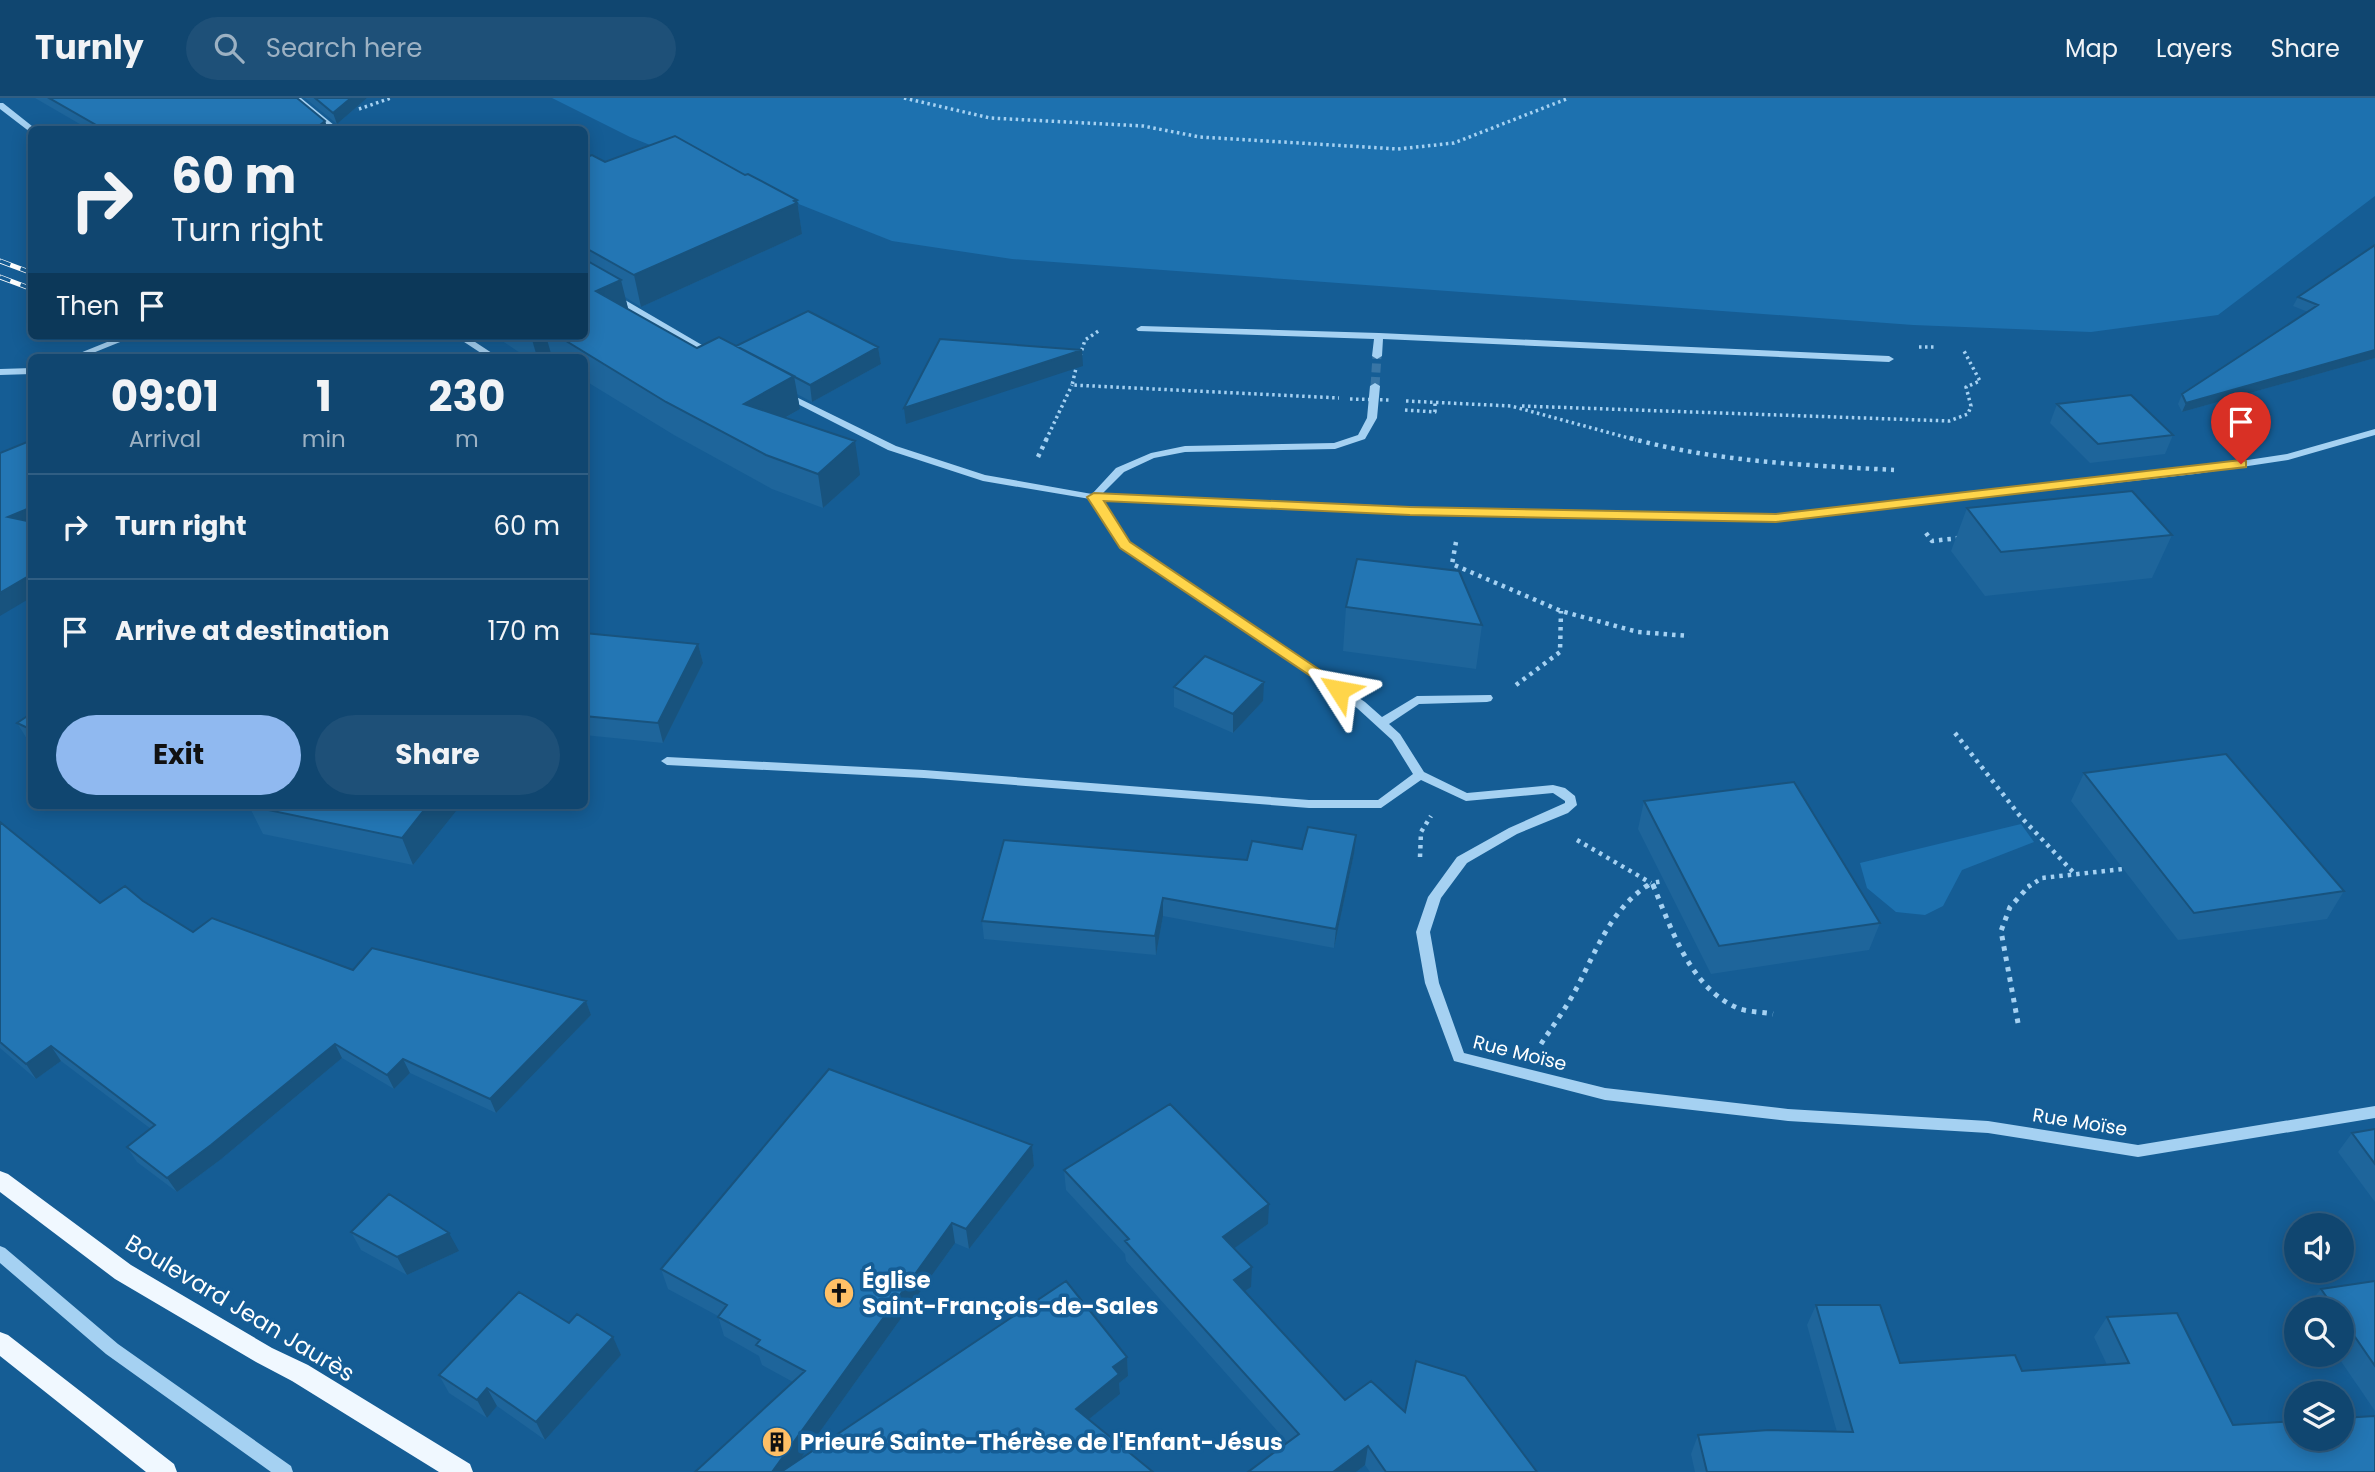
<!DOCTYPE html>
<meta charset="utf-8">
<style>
:root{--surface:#104670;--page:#1e5078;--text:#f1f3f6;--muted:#9cb1c3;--line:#305e83;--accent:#90b9f0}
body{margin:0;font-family:Poppins,sans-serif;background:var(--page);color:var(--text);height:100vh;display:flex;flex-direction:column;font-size:26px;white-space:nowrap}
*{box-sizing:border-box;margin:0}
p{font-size:23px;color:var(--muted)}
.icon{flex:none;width:38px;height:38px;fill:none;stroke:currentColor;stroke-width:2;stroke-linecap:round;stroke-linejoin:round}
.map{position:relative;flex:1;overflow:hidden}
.side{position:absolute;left:28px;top:256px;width:560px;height:455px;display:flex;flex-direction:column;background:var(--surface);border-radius:10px;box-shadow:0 4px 18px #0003,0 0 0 2px var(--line)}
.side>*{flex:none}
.banner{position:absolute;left:28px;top:28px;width:560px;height:214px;border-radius:10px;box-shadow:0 4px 18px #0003,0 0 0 2px var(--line);background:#104670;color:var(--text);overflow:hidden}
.buttons{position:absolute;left:2284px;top:1115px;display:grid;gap:14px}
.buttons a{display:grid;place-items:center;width:70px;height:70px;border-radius:50%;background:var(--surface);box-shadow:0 4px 18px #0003,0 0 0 2px var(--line);font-size:35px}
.pin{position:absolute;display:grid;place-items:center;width:60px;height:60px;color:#fff;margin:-72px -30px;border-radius:50% 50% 50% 0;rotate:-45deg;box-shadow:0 0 7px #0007}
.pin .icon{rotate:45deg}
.me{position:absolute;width:77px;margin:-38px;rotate:304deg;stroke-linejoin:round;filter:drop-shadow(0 0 5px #0008)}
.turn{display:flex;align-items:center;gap:24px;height:147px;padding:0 28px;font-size:32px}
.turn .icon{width:91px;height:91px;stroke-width:2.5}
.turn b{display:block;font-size:49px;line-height:60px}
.then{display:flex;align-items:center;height:66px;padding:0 28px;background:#0003;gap:14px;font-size:26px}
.eta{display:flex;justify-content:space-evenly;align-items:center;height:119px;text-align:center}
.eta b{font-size:42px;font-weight:700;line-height:49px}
.button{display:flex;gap:14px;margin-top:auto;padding:14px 28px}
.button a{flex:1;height:80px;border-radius:42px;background:var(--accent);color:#111;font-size:28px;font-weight:700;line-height:80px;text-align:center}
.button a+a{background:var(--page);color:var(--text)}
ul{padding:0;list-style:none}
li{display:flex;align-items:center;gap:21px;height:105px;padding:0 28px;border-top:2px solid var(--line)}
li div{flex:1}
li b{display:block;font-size:26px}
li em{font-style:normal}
header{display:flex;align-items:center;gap:42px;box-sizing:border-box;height:98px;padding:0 35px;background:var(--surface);border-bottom:2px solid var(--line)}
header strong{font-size:33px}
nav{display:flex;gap:38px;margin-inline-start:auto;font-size:24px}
.search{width:490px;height:63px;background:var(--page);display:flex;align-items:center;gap:18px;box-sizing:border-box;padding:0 24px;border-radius:38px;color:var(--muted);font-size:26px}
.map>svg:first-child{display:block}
.green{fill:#1d71af}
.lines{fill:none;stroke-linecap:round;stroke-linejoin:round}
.minor-tunnel{stroke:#3875a5;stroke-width:9;stroke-dasharray:9 4.5;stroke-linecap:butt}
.path-far2{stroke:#a5d1f2;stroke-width:3.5;stroke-dasharray:2.5 3.5;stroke-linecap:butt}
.path-far1{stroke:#a5d1f2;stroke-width:4.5;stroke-dasharray:3.5 5;stroke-linecap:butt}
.path{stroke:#a5d1f2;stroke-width:5;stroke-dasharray:4.5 6;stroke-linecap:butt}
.minor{fill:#a5d1f2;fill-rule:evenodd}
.major{fill:#f0f8ff;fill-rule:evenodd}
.rail-casing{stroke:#fff;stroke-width:5}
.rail{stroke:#155d95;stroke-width:3.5;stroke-dasharray:11;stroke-linecap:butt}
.path-bridge{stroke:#a5d1f2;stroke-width:3.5;stroke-dasharray:2.5 3.5;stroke-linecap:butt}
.wall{fill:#1e659b}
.shaded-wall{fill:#18537e}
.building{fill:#2376b4;stroke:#18537e;stroke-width:2}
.route{fill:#ffd54a;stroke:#a68a30;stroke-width:2}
.labels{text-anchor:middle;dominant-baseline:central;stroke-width:7;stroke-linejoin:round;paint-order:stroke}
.street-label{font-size:19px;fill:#fff;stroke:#155d95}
.near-poi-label{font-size:23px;font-weight:bold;fill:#fff;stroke:#155d95;text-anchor:start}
.near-street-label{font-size:23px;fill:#fff;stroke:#155d95}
</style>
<header>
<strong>Turnly</strong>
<div class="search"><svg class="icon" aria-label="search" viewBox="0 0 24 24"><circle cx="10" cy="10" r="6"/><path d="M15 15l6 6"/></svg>Search here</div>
<nav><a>Map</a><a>Layers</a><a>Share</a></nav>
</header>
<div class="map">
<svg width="2375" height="1374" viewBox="0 0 2375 1374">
<rect width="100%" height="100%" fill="#155d95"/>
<path class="green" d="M552 0H2375V98L2218 217 2091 234 1913 227 1012 161 892 143 630 39Z
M2021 726 2034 744 1962 772 1943 808 1925 817 1896 814 1867 790 1860 765Z"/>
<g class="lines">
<path class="minor-tunnel" d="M1375 288 1377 258"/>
<path class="path-far2" d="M904 0 990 20 1143 28 1200 39 1398 51 1454 45 1569 0
M359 11 391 0
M1919 249H1936
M1080 258 1085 242 1100 232
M1077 266 1072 287 1339 300
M1406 303 1511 308 1636 342
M1522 308 1949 323 1968 316 1971 308 1966 289 1980 283 1964 253
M1405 312 1435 314V304
M1046 342 1072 287"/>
<path class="path-far1" d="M1630 340C1715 364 1806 367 1894 372
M1038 359 1047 340
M1926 435 1932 443 1959 440
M1456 444 1452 466 1561 513 1638 534 1689 538
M1516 587 1560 554 1561 513
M1955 635 2020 718 2073 774
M1577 742 1651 785
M1420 759 1421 734 1431 718
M1646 789 1652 785
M1654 789 1652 785 1664 783
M2028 789 2042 780 2123 771"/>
<path class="path" d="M1653 787C1672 832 1691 892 1740 911 1750 914 1762 914 1773 916
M2018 925 2001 833 2010 809 2030 787
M1541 946C1552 929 1564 913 1574 895 1595 856 1609 813 1648 787"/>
<path class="minor" d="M292 0H301L340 32H331Z
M0 5H3L37 32H32L30 34 0 11Z
M584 178 714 254 716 256 714 258H708L584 185Z
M1141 228 1379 235 1889 258 1894 261 1889 264 1383 241 1382 258 1377 261 1372 258 1374 241 1138 233 1136 231Z
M122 238H135L83 259H70Z
M455 238H466L498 259H487Z
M32 270V276L0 277V271Z
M1375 285 1380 288 1377 320 1365 341 1335 351 1185 354 1154 360 1124 374 1102 396 1544 414 1776 417 2195 370 2287 356 2375 331V337L2288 362 2195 376 1776 423 1544 420 1101 402 1129 445 1365 604 1382 619 1417 598 1491 597 1493 600 1491 603 1487 604 1419 606 1389 626 1400 636 1424 674 1467 695 1553 687 1565 690 1575 698 1577 707 1568 715 1517 736 1467 765 1441 800 1430 834 1439 885 1464 955 1605 990 1788 1011 1988 1023 2138 1047 2375 1008V1020L2138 1059 1988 1035 1788 1023 1605 1002 1454 963 1425 885 1416 834 1428 799 1457 759 1509 730 1565 705V703L1553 695 1466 703 1421 682 1381 710H1309L924 680 667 667 661 663 667 659 924 672 1309 702H1378L1413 676 1392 642 1357 610 1121 449 1090 401 983 383 888 352 780 297 785 294 788 295 896 348 985 377 1092 396 1116 370 1151 355 1185 348 1334 345 1358 337 1367 320 1370 288Z
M0 1148 5 1150 118 1246 291 1368 293 1374H271L106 1256 0 1165Z"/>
<path class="major" d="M0 1073 8 1076 131 1167 272 1250 308 1267 470 1366 473 1374H439L292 1283 256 1264 115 1181 0 1094Z
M0 1234 8 1237 174 1366 177 1374H146L0 1258Z"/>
<g class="rail-casing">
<path id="rail" d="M0 163 32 175
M0 179 32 191"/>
</g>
<use href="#rail" class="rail"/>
<path class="path-bridge" d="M1350 301 1389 302"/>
</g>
<path class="wall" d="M35 0H297L325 23 328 32H90Z
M305 0H367L337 26Z
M584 60 605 64 745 77 797 102 802 136 641 209 625 199 628 211 697 250 736 248 878 249 881 266 812 304 797 296 800 311 785 320 860 377 823 410 772 391 674 337 584 282V259H526L495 238H584Z
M2375 147V260L2182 314 2178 306 2182 296 2308 214 2293 208 2298 199Z
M2057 306 2173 337 2165 356 2090 365 2050 325Z
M1967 410 2172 437 2152 480 1985 498 1951 453Z
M1346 509 1482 527 1476 571 1343 553Z
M584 535 698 546 703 565 663 645 584 637Z
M1174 589 1263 603 1233 635 1174 609Z
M32 615V646L29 644 17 625Z
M2084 675 2344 793 2327 821 2178 842 2071 703Z
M1644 703 1880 825 1869 852 1711 876 1638 731Z
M461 707 413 767 263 736 249 708Z
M0 724 100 805 143 803 193 834 353 872 586 903 591 917 496 1015 410 975 394 991 342 960 220 1062 177 1094 137 1064 127 1049 151 1031 61 963 36 981 0 950Z
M1302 751 1354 756 1334 850 1163 818 1156 857 984 841 982 823 1247 762Z
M829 971 1032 1047 1034 1068 969 1151 955 1145 801 1360 1066 1183 1127 1259 1128 1278 1119 1285 1120 1296 1089 1321 1153 1374H695L793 1284 762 1267 759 1258 724 1238 718 1218 668 1191 661 1171Z
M2375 1031V1104L2338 1054 2352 1035Z
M1064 1072 1268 1126 1234 1150 1251 1189 1245 1193 1345 1302 1405 1314 1537 1374H1370L1365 1367 1356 1374H1248L1288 1345 1126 1163 1125 1156 1066 1092Z
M351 1134 459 1153 407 1177 361 1152Z
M2375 1183V1313L2336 1256H2342V1211H2305L2321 1191Z
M1816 1207 1900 1265 2022 1273 2107 1267 2094 1239 2107 1219 2233 1327 2375 1374H1695L1691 1356 1698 1337 1837 1334 1807 1227Z
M569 1225 621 1257 545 1342 497 1308 487 1320 449 1295 439 1277Z"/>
<path class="shaded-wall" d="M351 0H367L337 26 333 15Z
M325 23 328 32H314Z
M797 102 802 136 641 209 634 177Z
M621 182 629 214 596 193Z
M531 238H546L552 259H537Z
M878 249 881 266 812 304 810 287Z
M1082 252 1083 268 906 326 904 310Z
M2375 252V260L2182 314 2186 305Z
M794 278 800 311 751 339 744 306Z
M855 343 860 377 823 410 818 376Z
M32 409V430L8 419Z
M32 476V499L0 518V495Z
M698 546 703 565 663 645 658 625Z
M1264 584 1263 603 1233 635V616Z
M428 707H461L413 767 402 740Z
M1356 737 1354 756 1334 850 1336 831Z
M1163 800V818L1156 857 1155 838Z
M586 903 591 917 496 1015 490 1001Z
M335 946 342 960 220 1062 177 1094 167 1080Z
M51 948 61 963 36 981 26 966Z
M403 961 410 975 394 991 387 977Z
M1032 1047 1034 1068 969 1151 966 1131Z
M1269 1106 1268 1126 1222 1159 1223 1139Z
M952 1125 955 1145 791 1374H772Z
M449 1135 459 1153 407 1177 397 1159Z
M1252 1169 1251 1189 1233 1201 1234 1182Z
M613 1239 621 1257 545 1342 536 1324Z
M1127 1259 1128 1278 1119 1285 1120 1296 1078 1330 1076 1311 1113 1269Z
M487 1290 497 1308 487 1320 477 1302Z
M1368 1348 1365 1367 1356 1374H1333Z"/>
<path class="building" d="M49 0H297L325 23 314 32H105Z
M315 0H351L333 15Z
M675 38 745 77 748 76 797 102 794 103 797 105 634 177 584 149V60L592 57 605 64Z
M2375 147V252L2186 305 2182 296 2318 207 2298 199Z
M584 161 621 182 596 193 697 250 719 239 794 278 744 306 855 343 818 376 766 357 666 304 558 238H584Z
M808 213 878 249 810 287 736 248Z
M940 241 1082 252 904 310Z
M2131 297 2173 337 2098 346 2057 306Z
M32 342V409L8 419 32 424V476L0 495V355Z
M2132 393 2172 437 2001 454 1967 410Z
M1357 461 1459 473 1482 527 1346 509Z
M584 535 698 546 658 625 584 618Z
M1205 558 1264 584 1233 616 1174 589Z
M32 615V632L17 625Z
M2226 656 2344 793 2194 815 2084 675Z
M1794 684 1880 825 1719 848 1644 703Z
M251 707H428L402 740 249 708Z
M0 724 100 805 125 788 143 803 193 834 212 820 353 872 372 850 586 903 490 1001 403 961 387 977 335 946 211 1047 167 1080 127 1049 155 1027 51 948 26 966 0 944Z
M1308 729 1356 737 1336 831 1163 800 1155 838 982 823 1004 742 1247 762 1252 743 1302 751Z
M829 971 1032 1047 966 1131 952 1125 772 1374H695L805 1273 756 1247 760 1242 718 1219 727 1207 661 1171Z
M1170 1006 1269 1106 1223 1139 1252 1169 1234 1182 1345 1302 1371 1283 1405 1314 1416 1263 1465 1278 1537 1374H1386L1368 1348 1333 1374H1248L1299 1336 1125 1143 1129 1141 1064 1072Z
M2375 1031V1066L2352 1035Z
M389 1096 449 1135 397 1159 351 1134Z
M1066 1183 1127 1259 1113 1269 1119 1276 1076 1311 1153 1374H781Z
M2375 1183V1268L2342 1220V1211H2335L2321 1191Z
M519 1194 569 1225 577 1216 613 1239 536 1324 487 1290 477 1302 439 1277Z
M1816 1207H1880L1900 1265 2015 1257 2022 1273 2129 1265 2107 1219 2177 1215 2233 1327 2296 1323V1340H2342V1320L2375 1318V1374H1707L1698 1337 1769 1332 1853 1334Z"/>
<path class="route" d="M2241 362 2246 363V369L1776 424 1410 417 1104 403 1130 444 1345 589 1347 592 1345 596 1339 597 1120 450 1087 399 1094 395 1410 409 1776 416Z"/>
<defs>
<g id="church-disc" transform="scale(1.575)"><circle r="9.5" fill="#ffc066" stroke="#155d95"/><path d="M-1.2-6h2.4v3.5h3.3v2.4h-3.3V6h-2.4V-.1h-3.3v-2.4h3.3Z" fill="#111"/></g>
<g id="building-disc" transform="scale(1.575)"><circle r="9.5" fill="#ffc066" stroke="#155d95"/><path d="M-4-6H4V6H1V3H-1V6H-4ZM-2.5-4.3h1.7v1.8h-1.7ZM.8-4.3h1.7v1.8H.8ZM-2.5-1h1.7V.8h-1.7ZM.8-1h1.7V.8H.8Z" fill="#111"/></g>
</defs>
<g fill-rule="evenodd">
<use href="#church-disc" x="839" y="1195"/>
<use href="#building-disc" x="777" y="1344"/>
</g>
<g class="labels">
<g class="street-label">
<text transform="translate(1520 955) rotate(14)">Rue Moïse</text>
<text transform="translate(2080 1024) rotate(9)">Rue Moïse</text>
</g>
<g class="near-poi-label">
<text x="862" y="1182">Église<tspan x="862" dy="26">Saint-François-de-Sales</tspan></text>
<text x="800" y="1344">Prieuré Sainte-Thérèse de l'Enfant-Jésus</text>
</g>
<g class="near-street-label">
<text transform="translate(240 1210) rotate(31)">Boulevard Jean Jaurès</text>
</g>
</g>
</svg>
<div class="buttons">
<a><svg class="icon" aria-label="sound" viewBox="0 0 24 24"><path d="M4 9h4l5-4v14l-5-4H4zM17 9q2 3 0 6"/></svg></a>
<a><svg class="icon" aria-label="search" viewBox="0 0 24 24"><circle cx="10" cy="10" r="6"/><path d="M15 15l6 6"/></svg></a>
<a><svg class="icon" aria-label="layers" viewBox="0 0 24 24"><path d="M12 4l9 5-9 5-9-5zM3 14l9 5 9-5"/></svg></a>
</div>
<div class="pin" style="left:2241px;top:366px;background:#d93025"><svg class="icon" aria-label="arrive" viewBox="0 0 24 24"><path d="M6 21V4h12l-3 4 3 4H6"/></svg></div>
<svg class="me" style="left:1339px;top:592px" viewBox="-20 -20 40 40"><path d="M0-17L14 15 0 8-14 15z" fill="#ffd54a" stroke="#fff" stroke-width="4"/></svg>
<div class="banner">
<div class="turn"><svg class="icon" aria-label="right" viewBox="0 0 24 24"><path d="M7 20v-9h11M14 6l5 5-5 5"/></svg><div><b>60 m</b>Turn right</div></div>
<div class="then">Then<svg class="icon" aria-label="arrive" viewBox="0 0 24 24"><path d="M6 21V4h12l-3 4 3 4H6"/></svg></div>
</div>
<section class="side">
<div class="eta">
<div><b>09:01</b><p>Arrival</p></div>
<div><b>1</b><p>min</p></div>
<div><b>230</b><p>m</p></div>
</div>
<ul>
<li><svg class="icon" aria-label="right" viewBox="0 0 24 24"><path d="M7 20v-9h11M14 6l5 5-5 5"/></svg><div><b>Turn right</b></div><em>60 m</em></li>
<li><svg class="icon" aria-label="arrive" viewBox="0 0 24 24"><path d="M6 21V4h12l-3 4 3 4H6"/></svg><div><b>Arrive at destination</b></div><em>170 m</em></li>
</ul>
<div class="button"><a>Exit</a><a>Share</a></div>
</section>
</div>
